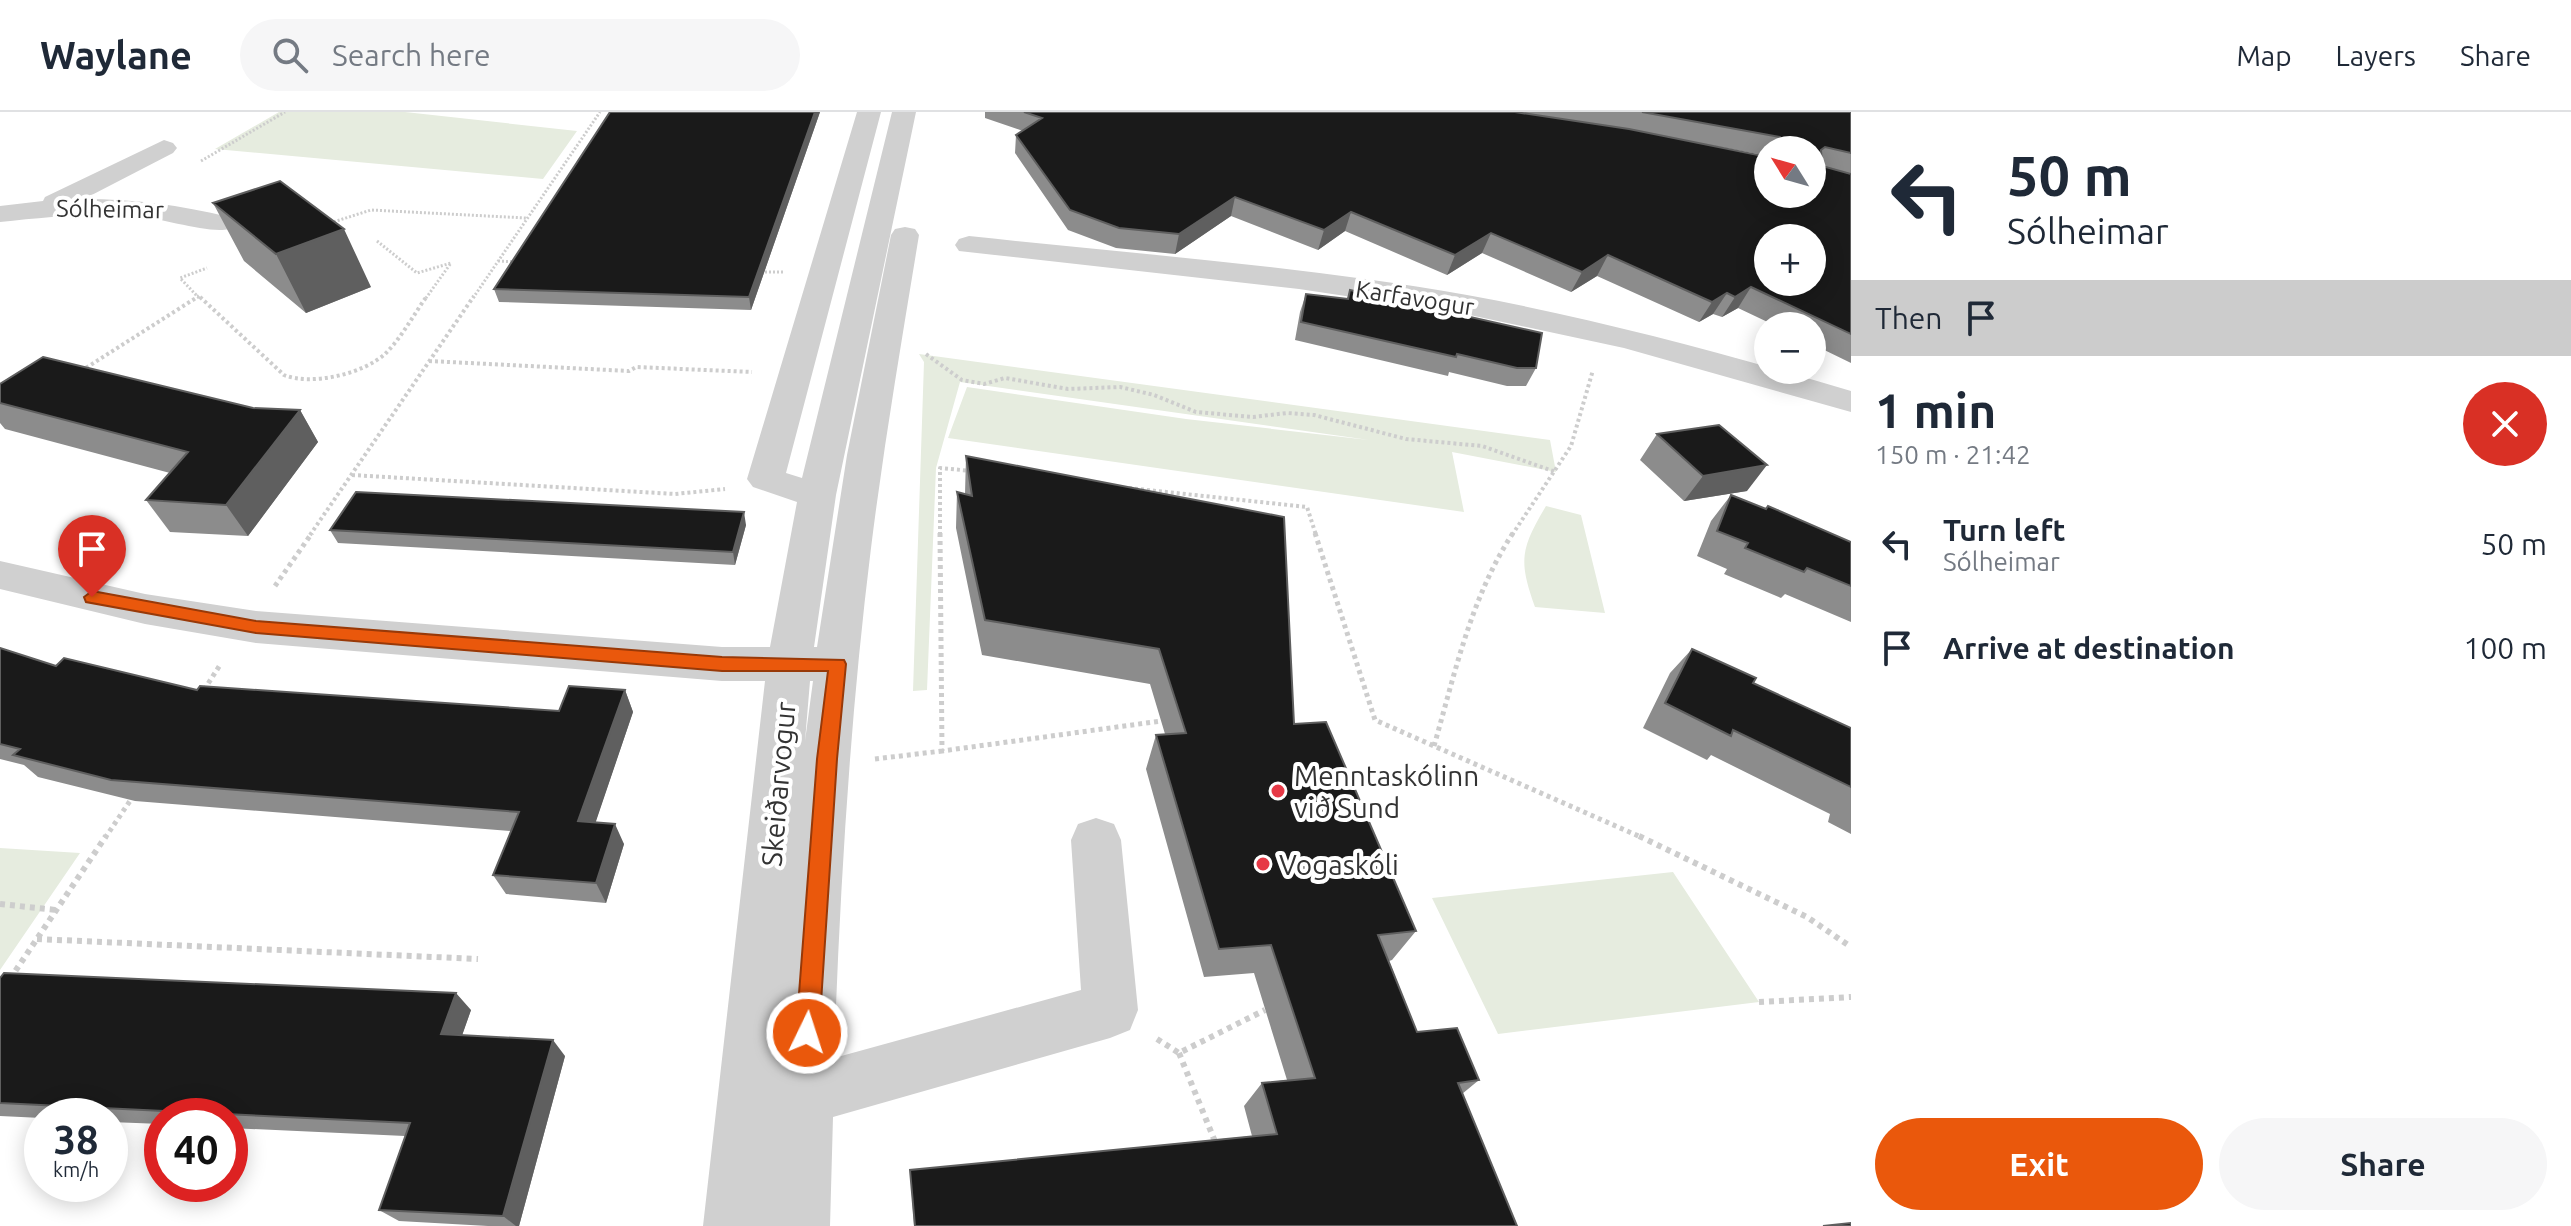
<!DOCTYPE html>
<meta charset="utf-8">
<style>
:root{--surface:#fff;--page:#f6f6f7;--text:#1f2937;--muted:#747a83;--line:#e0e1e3;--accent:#ea580c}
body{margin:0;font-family:Ubuntu,sans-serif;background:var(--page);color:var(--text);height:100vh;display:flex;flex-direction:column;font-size:30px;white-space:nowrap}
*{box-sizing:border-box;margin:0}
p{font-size:26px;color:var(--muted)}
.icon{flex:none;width:44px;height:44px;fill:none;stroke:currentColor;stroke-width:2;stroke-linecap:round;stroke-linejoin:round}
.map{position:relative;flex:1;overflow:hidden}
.details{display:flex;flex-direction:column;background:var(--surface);width:720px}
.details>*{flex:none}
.top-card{background:#fff;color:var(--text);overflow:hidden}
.needle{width:52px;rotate:307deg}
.controls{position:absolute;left:1754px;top:24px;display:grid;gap:16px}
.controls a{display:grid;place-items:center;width:72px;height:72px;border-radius:50%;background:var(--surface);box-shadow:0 4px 20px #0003;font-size:40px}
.speed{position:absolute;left:24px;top:986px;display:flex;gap:16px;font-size:40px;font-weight:700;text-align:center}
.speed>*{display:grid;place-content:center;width:104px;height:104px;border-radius:50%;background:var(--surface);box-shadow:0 4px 20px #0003;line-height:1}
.speed small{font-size:20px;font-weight:400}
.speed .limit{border:12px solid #d22;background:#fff;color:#111}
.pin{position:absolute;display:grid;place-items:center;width:68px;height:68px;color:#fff;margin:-82px -34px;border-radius:50% 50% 50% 0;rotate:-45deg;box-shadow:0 0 8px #0007}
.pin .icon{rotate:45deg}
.me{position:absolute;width:88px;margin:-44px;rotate:4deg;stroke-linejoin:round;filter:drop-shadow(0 0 6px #0008)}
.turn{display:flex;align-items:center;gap:28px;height:168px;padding:0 24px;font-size:36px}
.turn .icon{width:104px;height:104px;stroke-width:2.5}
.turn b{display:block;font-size:56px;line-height:68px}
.then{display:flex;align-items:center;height:76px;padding:0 24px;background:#0003;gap:16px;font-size:30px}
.round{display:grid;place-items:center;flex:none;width:84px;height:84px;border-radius:42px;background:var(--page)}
.headline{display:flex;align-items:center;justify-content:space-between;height:136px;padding:0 24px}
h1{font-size:48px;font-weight:700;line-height:60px}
.action{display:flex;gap:16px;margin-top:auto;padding:16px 24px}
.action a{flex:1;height:92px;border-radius:48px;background:var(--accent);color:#fff;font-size:32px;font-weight:700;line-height:92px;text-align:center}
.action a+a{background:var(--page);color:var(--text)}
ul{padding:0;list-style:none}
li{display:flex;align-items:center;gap:24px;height:104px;padding:0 24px}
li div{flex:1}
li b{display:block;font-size:30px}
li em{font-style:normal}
header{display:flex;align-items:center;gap:48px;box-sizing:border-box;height:112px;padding:0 40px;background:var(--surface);border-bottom:2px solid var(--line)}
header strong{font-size:38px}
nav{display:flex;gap:44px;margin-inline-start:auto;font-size:28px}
.search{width:560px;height:72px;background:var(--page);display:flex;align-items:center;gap:20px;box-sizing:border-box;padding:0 28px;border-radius:44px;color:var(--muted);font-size:30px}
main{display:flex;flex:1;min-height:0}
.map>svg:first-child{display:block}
.green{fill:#e6ecdf}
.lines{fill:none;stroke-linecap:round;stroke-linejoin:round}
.path-far3{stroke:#cdcdcd;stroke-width:3;stroke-dasharray:2 2;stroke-linecap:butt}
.path-far2{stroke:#cdcdcd;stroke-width:4;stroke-dasharray:3 3;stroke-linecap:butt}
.path-far1{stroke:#cdcdcd;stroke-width:5;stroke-dasharray:4 4;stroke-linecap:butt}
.path{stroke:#cdcdcd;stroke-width:6;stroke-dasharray:5 5;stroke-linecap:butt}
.minor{fill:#d0d0d0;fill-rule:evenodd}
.wall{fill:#8c8c8c;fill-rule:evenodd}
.shaded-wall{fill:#5f5f5f}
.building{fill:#1a1a1a;stroke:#5f5f5f;stroke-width:2;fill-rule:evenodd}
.route{fill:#ea580c;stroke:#983908;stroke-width:2}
.poi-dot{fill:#e63946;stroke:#fff;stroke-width:3}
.labels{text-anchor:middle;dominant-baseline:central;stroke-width:8;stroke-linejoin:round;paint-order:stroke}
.far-street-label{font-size:24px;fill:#333;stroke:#fff}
.poi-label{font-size:28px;fill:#333;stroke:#fff;text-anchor:start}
.street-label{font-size:28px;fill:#333;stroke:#fff}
</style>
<header>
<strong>Waylane</strong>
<div class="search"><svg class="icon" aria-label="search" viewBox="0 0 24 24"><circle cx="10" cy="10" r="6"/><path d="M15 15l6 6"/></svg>Search here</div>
<nav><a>Map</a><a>Layers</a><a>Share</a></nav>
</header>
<main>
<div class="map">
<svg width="1851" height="1114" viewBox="0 0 1851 1114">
<rect width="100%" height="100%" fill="#fff"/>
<path class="green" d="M279 0H405L577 19 543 67 215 37Z
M919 242 1550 328 1556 360 1452 340 1464 400 948 326 967 275 1186 307 1369 328 960 270 936 356 927 578 913 579 924 250Z
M1546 394 1581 403 1605 501 1535 495C1518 448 1521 436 1546 394Z
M0 736 80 741 0 858Z
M1673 760 1759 890 1498 922 1432 786Z"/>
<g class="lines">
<path class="path-far3" d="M201 49 285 0
M330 111 371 98 526 106
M377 129 417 161 451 151 426 186
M498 149 519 150
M761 160H783
M199 186 180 166 207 156
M473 186 600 0"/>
<path class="path-far2" d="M200 185 284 263C311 274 364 262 386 241 402 225 414 202 427 184
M926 242 962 268 984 272 1005 266 1068 277 1120 275 1154 283 1196 300 1253 305 1287 301 1314 303 1406 327 1482 334 1556 360
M429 249 629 259 636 255 752 260
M81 259 199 184
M352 363 675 382 725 377
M1129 376 1307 395 1316 423
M310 423 474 184
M940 423V356L972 359
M1512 423 1571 334 1593 258"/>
<path class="path-far1" d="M940 421 942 639 1161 609
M1315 421 1375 608 1643 726
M275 474 312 421
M204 578 220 553
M1434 634C1455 561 1471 485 1513 421
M875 647 942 639
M105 726 134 683"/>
<path class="path" d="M1639 724 1807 805 1851 835
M0 792 56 798
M37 827 478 847
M10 867 106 724
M1759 890 1851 885
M1157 927 1179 941 1265 898
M1179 941 1216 1032"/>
<path class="minor" d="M857 0H881L786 361 802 366 892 0H916L836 383 814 535H817L847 343 891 123 895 117 905 115 915 117 919 123C902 227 884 331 871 436 850 605 840 776 834 946L1081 878 1071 728 1078 712 1096 706 1114 712 1121 728 1138 898 1130 918 1110 926 833 1005 830 1114H703L765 569H722L256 531 145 512 0 477V449L145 482 256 499 722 535H770L797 390 753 375 747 367ZM810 569H813L805 629Z
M164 28 173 31 177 36 173 41 84 87C134 87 180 93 229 105L233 111 229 117C209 122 161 106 137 104 91 101 45 105 0 110V94L43 89 45 85Z
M969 124C1135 142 1303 154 1467 183 1598 207 1726 242 1851 279V300L1624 236 1465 202 1299 177 959 139 955 133 959 127Z"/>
</g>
<path class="wall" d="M820 0 751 198 499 190 494 177Z
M985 0H1851V251L1812 232V214H1776L1738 196 1722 205 1713 202 1699 210 1597 164 1571 180 1482 141 1447 163 1345 119 1318 138 1231 104 1175 142 1116 136 1068 118 1015 41 1016 23 1023 19 985 6ZM1699 31 1768 44V38H1812L1768 82Z
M213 91 371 175 306 201 244 149Z
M1350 178 1536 256 1526 274H1507L1449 260 1448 264 1295 228 1300 200 1306 182 1347 187Z
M0 272 253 296 300 298 318 330 248 424 170 420 146 388 170 361 5 317 0 311Z
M1657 322 1747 379 1684 389 1640 348Z
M966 344 1294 612 1416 819 1392 848 1389 849 1417 920 1479 968 1462 982 1517 1114H914L910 1058 1252 1024 1244 994 1262 971 1287 968 1254 861 1204 865 1146 657 1156 623 1165 622 1150 572 982 543 956 416 957 380 965 382Z
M1731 383 1765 397 1768 394 1851 430V510L1785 482 1781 486 1724 462 1727 457 1697 444 1711 409Z
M746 413 735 453 338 431 330 418Z
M0 536 56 554 197 578 559 599 625 578 633 600 595 711 624 732 606 791 506 782 493 763 511 719 135 689 38 665 24 653 0 647Z
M1692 537 1753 571 1851 616V722L1828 710 1830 702 1711 643 1707 648 1643 616 1670 561Z
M0 866 471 898 462 923 565 944 519 1114H488L399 1109 379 1098 405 1024 230 1016V1004H162V1012L110 1010V1004H42V1006L0 1004Z"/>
<path class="shaded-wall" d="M815 0H820L751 198 749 185Z
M1235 85 1231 104 1175 142 1179 122Z
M1351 100 1345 119 1318 138 1324 118Z
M344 117 371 175 306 201 276 142Z
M1491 121 1482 141 1447 163 1455 143Z
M1608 143 1597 164 1571 180 1582 160Z
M1751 175 1738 196 1722 205 1735 185Z
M1727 181 1713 202 1699 210 1712 190Z
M300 298 318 330 248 424 226 393Z
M1767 353 1747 379 1684 389 1703 364Z
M744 400 746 413 735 453 733 440Z
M625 578 633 600 589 730 578 709Z
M615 712 624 732 606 791 596 771Z
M456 881 471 898 457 938 441 922Z
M553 928 565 944 519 1114H516L503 1104Z"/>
<path class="building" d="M610 0H815L749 185 494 177Z
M1024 0H1515L1629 17 1768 45V82H1812V38H1782L1780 25 1642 0H1851V41L1825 35 1821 38 1822 54 1851 62V222L1751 175 1735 185 1727 181 1712 190 1608 143 1582 160 1491 121 1455 143 1351 100 1324 118 1235 85 1179 122 1119 116 1070 98 1016 23 1042 6ZM1768 126H1812V170H1768Z
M280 69 344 117 276 142 213 91Z
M1350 178 1542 221 1536 256H1517L1457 242 1456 245 1301 210 1306 182 1348 187Z
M43 245 253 296 300 298 226 393 146 388 188 340 0 291V272Z
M1719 313 1767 353 1703 364 1657 322Z
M966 344 1284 405 1294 612 1326 610 1416 819 1378 823 1417 920 1457 916 1479 968 1458 971 1517 1114H915L910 1058 1277 1022 1262 971 1315 966 1271 833 1219 837 1156 623 1186 621 1159 537 985 508 957 380 972 384Z
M356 380 744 400 733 440 330 418Z
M1731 383 1766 397 1768 394 1851 430V474L1807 456 1804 460 1745 436 1748 431 1717 419Z
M0 536 56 554 64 546 197 578 200 574 559 599 569 574 625 578 578 709 615 712 596 771 493 763 519 700 111 668 13 643 20 637 0 632Z
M1692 537 1756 566 1753 571 1851 616V675L1733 618 1731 624 1665 591Z
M4 861 456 881 441 922 553 928 503 1104 379 1098 410 1011 0 991V866Z
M1851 1111V1114H1823Z"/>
<path class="route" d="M92 479 256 509 722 545 844 548 846 552 837 647 819 921 816 930 807 933 799 930 796 921 817 647 828 559H722L256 521 86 490 84 485Z"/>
<g class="poi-dot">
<circle cx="1278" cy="679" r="8"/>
<circle cx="1263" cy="752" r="8"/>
</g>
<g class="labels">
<g class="far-street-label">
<text transform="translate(110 97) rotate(1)">Sólheimar</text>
<text transform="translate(1415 186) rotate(9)">Karfavogur</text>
</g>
<g class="poi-label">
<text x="1294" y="663">Menntaskólinn<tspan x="1294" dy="32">við Sund</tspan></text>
<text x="1279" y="752">Vogaskóli</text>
</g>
<g class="street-label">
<text transform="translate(778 672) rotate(-85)">Skeiðarvogur</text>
</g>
</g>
</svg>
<div class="controls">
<a><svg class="needle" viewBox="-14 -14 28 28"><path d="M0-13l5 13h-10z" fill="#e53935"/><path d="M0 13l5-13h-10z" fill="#747a83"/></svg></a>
<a>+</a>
<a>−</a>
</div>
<div class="speed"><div>38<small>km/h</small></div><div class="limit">40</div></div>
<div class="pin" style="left:92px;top:485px;background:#d93025"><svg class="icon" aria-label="arrive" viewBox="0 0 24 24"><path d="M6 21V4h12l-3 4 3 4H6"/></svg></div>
<svg class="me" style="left:807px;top:921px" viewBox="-20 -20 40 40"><circle r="17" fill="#ea580c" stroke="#fff" stroke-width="3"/><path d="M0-11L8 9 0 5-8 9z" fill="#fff"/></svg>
</div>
<section class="details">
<div class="top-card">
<div class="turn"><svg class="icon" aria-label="left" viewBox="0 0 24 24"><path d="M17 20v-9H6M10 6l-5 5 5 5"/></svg><div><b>50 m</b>Sólheimar</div></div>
<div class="then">Then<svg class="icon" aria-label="arrive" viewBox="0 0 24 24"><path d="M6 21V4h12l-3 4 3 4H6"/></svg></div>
</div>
<div class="headline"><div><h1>1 min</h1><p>150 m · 21:42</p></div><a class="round" style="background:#d93025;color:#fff"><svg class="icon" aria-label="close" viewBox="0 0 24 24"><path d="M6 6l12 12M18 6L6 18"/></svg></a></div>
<ul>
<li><svg class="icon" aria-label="left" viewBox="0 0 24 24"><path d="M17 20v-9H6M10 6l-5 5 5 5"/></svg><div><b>Turn left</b><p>Sólheimar</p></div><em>50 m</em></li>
<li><svg class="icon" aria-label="arrive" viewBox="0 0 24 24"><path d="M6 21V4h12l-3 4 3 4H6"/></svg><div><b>Arrive at destination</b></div><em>100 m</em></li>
</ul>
<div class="action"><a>Exit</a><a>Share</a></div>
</section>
</main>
